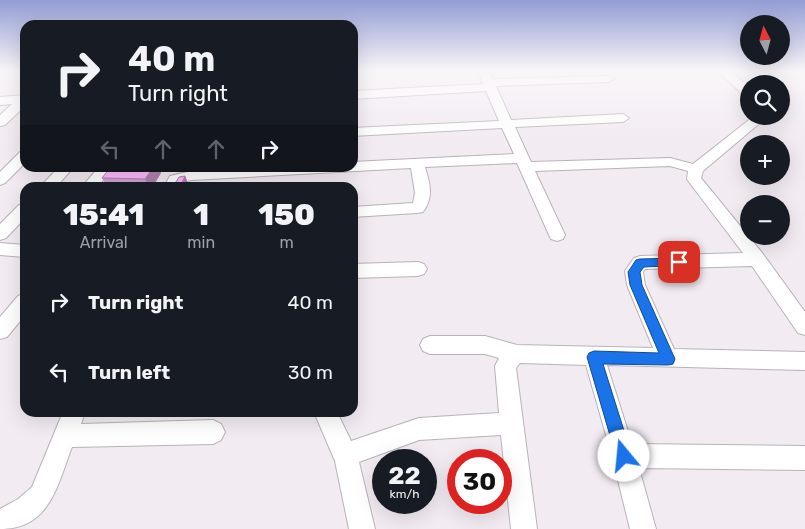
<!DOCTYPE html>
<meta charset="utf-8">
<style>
:root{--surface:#171b24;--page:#242831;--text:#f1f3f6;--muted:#9ea1a6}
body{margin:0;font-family:Rubik,sans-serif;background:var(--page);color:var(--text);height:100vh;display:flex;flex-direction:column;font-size:19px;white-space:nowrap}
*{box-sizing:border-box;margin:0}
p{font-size:16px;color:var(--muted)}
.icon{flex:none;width:28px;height:28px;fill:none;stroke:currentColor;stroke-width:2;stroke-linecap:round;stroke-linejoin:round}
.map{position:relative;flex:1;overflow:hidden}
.drawer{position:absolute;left:20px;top:182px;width:338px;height:235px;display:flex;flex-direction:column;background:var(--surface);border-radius:15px;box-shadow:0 5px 20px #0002}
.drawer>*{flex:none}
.hud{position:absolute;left:20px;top:20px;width:338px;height:152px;border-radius:15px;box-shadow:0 5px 20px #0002;background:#171b24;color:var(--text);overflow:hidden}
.needle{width:32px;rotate:354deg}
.buttons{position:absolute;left:740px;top:15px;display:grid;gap:10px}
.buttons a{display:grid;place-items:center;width:50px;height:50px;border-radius:50%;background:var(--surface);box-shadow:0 5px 20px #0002;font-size:25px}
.speed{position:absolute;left:372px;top:449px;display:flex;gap:10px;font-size:25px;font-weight:700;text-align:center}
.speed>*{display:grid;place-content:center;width:65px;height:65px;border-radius:50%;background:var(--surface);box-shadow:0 5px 20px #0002;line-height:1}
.speed small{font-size:12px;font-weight:400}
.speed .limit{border:8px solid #d22;background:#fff;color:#111}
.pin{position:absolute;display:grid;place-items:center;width:42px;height:42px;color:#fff;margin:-21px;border-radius:10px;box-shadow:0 2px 8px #0006}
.me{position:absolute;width:55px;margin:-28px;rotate:343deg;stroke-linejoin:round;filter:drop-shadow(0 0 4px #0008)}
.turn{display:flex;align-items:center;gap:18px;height:105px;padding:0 25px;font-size:22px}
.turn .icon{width:65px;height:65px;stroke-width:2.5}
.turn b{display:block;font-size:35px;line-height:42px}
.lanes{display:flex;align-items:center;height:48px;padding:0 25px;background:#0003;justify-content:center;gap:25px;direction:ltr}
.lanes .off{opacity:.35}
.eta{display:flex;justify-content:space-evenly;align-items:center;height:85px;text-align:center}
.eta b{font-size:30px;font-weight:800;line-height:35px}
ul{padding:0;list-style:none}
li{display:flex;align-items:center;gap:15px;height:70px;padding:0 25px}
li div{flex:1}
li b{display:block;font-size:19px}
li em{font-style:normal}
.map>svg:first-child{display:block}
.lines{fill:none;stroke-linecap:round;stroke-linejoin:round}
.minor-casing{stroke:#b9b3b9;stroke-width:2}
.minor{fill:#fff;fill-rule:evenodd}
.wall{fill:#d8a0d8}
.shaded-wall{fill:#b082b0}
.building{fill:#fbbafb;stroke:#b082b0}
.route{fill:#1a73e8;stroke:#114b97}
</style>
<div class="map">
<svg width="805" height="529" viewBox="0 0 805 529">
<rect width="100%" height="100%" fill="#f2ebf2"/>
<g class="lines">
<g class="minor-casing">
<path id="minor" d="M478 71H488L493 79 608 76 614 79 608 82 496 86 511 120 623 114 629 118 623 122 515 127 531 162 670 158 693 164 754 116H768L703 171 701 178 763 254 805 312V335L798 333 752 266 645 269 643 272 645 285 674 349 805 352V370L607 365 632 444 805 446V470L639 468 656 529H630L612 456 586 365 520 363 516 368 537 529H511L501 435 419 440 359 462 375 529H349L335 461 314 412H337L351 441 419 418 499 413 495 366 499 358 485 354H430L423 351 420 345 423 339 430 336H485L517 345 653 348 627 285 625 271 634 258 640 256 743 253 689 182 687 179 688 171 670 166 535 171 565 235 563 239 557 241 551 239 549 235 517 163 425 167C430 184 434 197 423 212L417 213 352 217V207L413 203 415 193 411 168 192 180 181 182 178 188H163L170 176C224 161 296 168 352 168V162L514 154 502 128 352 136V128L499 121 486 91 352 99V91L483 84Z
M718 71H730L749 87V98L745 97Z
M25 95V106L5 125 0 126V115L12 104 0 105V97Z
M25 151V163L5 183 0 185V172L20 152Z
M58 168H73L55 188H39Z
M98 168H112L97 188H81Z
M25 204V218L6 238 0 240V224L19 205Z
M0 243 25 245V257L0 255Z
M418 262 424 264 427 269 424 274 418 276 352 278V264Z
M25 293V315L7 337 0 339V317L18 296Z
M63 412H85L81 424 213 420 221 424 225 432 221 440 213 444 72 447C57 486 50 529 0 529V509L18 499 32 487Z"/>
</g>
<use href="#minor" class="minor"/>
</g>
<path class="wall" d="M161 173 152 188H108L102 178Z
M185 176 188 183 186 188H172L171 185 176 182Z"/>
<path class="shaded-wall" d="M153 168H159L161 173 152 188H150L145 179Z
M185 176 188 183 186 188H183L181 185Z"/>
<path class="building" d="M110 168H153L145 179 102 178Z
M185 176 181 185H171L176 182 179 177Z"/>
<linearGradient id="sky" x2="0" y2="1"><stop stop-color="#939cd4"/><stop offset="0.49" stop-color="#f9f6f9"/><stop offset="1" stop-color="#f9f6f9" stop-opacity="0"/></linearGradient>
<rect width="805" height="145" fill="url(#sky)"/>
<path class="route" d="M679 258 683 259 685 262 683 265 644 267 640 272 642 285 675 359 673 364 668 365 603 364 632 456 630 461 624 463 619 461 616 456 587 357 589 353 594 351 659 353 630 285 628 272 636 260 640 259Z"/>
</svg>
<div class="buttons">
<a><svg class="needle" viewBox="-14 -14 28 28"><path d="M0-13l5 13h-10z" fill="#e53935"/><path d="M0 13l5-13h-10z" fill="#9ea1a6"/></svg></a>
<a><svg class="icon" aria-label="search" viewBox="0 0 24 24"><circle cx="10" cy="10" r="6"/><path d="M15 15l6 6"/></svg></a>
<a>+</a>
<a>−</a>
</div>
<div class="speed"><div>22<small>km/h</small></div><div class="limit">30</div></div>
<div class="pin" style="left:679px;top:262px;background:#d93025"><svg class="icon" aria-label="arrive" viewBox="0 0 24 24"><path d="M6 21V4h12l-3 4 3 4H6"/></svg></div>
<svg class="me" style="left:624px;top:456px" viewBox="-20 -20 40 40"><circle r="19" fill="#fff"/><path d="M0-13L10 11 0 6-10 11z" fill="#1a73e8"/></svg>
<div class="hud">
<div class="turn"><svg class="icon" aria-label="right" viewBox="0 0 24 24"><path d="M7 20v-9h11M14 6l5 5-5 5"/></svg><div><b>40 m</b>Turn right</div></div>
<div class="lanes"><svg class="icon off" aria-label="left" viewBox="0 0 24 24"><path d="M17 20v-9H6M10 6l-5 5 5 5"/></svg><svg class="icon off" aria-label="ahead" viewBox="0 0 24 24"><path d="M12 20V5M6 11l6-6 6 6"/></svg><svg class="icon off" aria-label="ahead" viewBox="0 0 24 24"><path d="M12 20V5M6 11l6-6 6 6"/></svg><svg class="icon" aria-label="right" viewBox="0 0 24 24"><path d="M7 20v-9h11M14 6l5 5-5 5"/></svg></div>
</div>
<section class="drawer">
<div class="eta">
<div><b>15:41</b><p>Arrival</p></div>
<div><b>1</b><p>min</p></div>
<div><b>150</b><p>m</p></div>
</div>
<ul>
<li><svg class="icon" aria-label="right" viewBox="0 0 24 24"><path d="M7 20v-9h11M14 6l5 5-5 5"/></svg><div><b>Turn right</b></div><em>40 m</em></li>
<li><svg class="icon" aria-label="left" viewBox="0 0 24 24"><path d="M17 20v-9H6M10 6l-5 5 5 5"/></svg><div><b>Turn left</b></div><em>30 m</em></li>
</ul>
</section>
</div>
